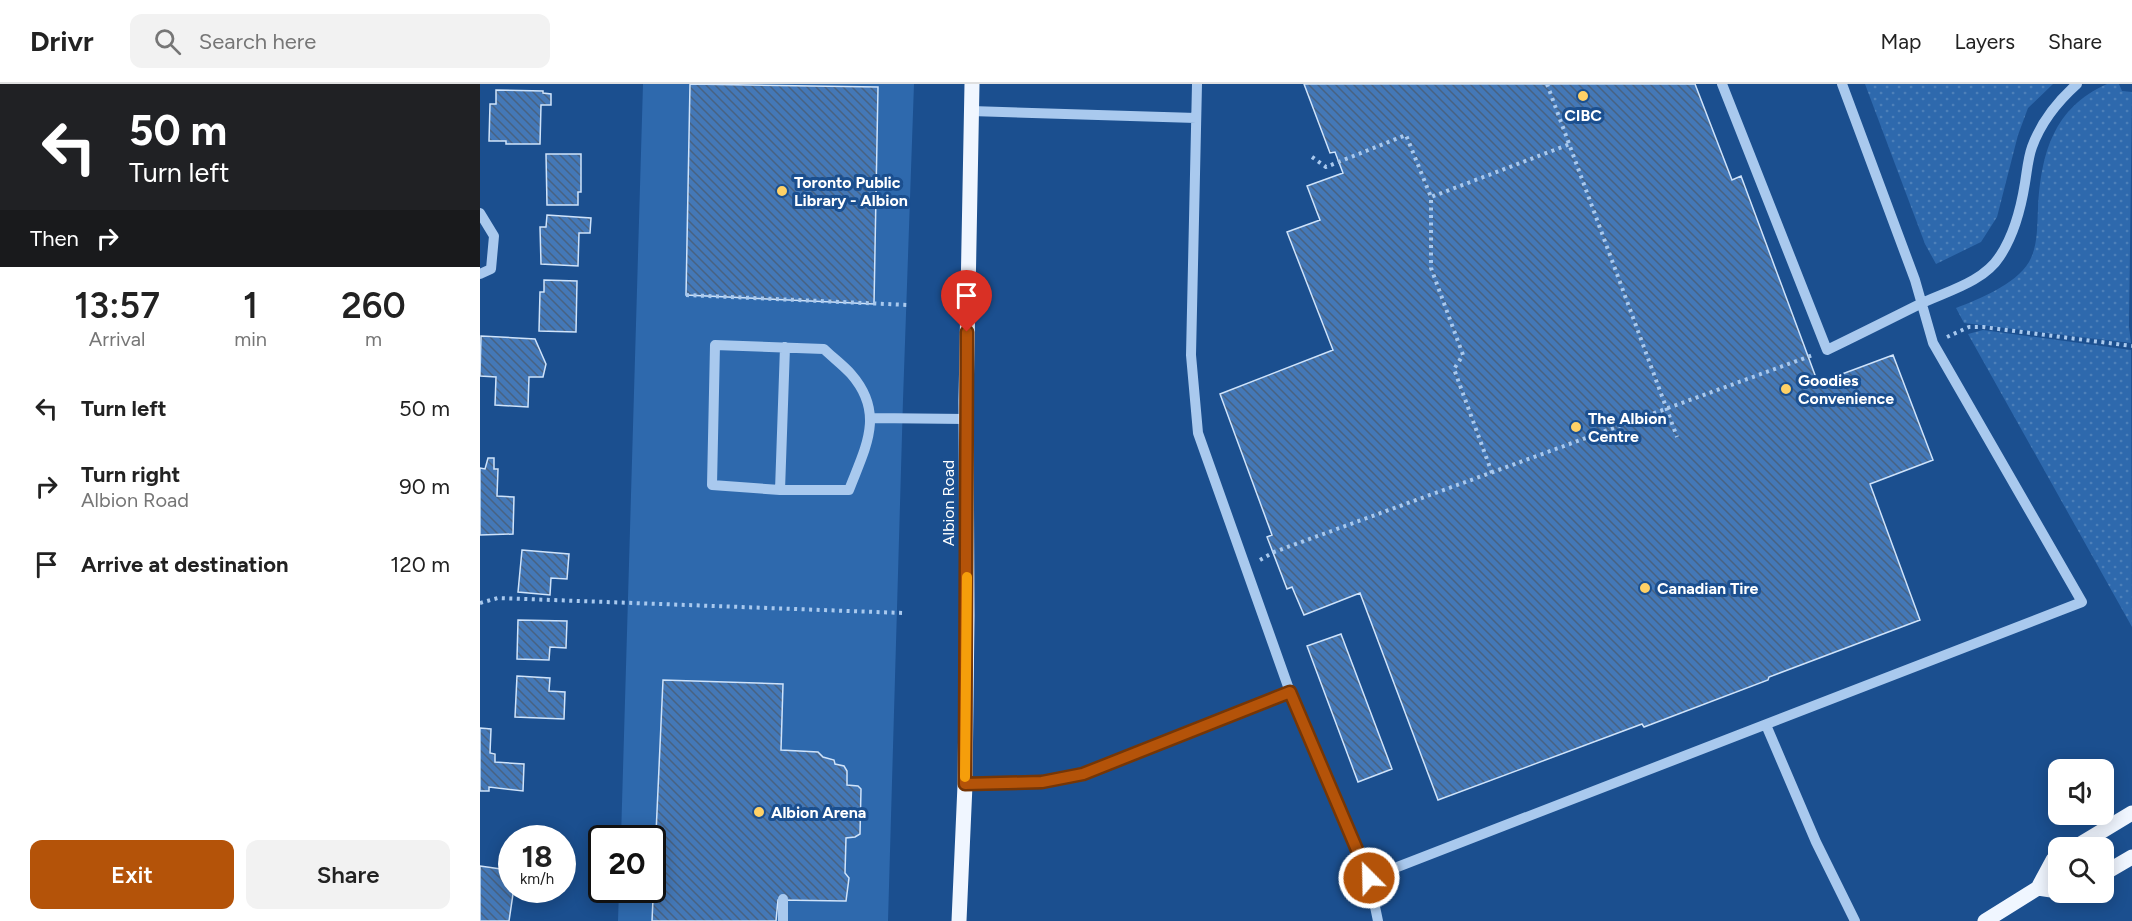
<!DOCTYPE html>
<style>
:root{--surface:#fff;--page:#f2f2f2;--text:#222;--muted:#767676;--line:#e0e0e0;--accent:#b45309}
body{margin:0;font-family:Figtree,sans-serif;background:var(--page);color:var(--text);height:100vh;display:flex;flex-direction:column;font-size:22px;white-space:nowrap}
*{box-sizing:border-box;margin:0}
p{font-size:20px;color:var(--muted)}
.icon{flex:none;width:33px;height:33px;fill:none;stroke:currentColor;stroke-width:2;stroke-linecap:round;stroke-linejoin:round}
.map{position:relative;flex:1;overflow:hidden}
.sheet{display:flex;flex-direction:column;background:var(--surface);width:480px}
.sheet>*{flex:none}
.guide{background:#202124;color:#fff;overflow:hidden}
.controls{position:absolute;left:1568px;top:675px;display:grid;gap:12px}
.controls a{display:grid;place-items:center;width:66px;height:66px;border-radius:12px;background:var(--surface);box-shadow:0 3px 15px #0003;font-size:30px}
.speed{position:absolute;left:18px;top:741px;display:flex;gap:12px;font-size:30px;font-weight:700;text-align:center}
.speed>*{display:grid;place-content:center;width:78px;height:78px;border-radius:50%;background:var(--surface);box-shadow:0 3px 15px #0003;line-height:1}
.speed small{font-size:15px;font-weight:400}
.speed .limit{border:3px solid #111;border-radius:9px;background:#fff;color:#111}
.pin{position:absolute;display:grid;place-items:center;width:51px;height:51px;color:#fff;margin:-62px -26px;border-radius:50% 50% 50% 0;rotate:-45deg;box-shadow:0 0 6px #0007}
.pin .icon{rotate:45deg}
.me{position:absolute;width:66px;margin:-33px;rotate:337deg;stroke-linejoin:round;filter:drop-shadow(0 0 4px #0008)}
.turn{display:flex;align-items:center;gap:21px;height:126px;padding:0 30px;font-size:27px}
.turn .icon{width:78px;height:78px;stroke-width:2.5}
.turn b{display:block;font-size:42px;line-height:51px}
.then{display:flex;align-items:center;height:57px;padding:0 30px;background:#0003;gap:12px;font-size:22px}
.eta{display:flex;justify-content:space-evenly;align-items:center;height:102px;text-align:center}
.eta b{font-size:36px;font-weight:600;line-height:42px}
.primary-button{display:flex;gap:12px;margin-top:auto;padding:12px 30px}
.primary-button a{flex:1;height:69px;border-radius:12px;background:var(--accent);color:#fff;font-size:24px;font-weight:600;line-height:69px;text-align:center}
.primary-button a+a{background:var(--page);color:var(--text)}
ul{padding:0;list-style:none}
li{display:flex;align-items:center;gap:18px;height:78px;padding:0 30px}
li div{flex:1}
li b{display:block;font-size:22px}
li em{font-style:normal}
header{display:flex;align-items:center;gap:36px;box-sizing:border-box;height:84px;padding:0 30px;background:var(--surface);border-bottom:2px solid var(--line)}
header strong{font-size:28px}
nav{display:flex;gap:33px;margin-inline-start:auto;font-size:21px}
.search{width:420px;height:54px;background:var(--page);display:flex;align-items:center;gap:15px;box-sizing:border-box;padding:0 21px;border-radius:12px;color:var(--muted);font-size:22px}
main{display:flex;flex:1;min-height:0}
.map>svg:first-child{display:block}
.grass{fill:url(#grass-dots)}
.park{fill:#2e69ad}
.building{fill:url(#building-back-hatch);stroke:#cfe3fa;stroke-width:1.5}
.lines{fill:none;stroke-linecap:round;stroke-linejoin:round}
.path{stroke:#a9c9ee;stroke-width:4;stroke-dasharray:3 4.5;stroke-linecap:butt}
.minor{stroke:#a9c9ee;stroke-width:10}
.major{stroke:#f0f6ff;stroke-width:15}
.route-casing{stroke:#753606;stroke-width:15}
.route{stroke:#b45309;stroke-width:10}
.slow{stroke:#f59e0b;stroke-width:10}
.poi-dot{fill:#ffd166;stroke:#1b4f8f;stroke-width:2}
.labels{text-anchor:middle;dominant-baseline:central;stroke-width:6;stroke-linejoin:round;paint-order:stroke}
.poi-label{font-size:16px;font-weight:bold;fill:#fff;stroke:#1b4f8f;text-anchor:start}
.street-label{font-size:16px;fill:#fff;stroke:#1b4f8f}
</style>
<header>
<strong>Drivr</strong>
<div class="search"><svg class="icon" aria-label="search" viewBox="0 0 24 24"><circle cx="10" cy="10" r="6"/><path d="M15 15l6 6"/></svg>Search here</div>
<nav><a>Map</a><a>Layers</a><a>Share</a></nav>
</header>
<main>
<section class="sheet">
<div class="guide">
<div class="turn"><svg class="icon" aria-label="left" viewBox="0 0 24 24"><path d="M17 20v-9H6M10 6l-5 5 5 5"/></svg><div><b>50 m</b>Turn left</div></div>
<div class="then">Then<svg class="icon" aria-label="right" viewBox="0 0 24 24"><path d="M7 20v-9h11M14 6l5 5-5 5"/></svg></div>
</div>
<div class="eta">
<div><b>13:57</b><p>Arrival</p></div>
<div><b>1</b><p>min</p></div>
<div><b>260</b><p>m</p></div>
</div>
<ul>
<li><svg class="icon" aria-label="left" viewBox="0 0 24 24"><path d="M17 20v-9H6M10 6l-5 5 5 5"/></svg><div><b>Turn left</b></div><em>50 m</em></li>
<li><svg class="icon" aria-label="right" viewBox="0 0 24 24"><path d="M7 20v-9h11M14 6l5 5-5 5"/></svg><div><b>Turn right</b><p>Albion Road</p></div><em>90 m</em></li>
<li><svg class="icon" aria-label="arrive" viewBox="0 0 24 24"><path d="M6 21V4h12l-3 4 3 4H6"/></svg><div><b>Arrive at destination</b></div><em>120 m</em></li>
</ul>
<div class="primary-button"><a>Exit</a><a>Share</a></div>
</section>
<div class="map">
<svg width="1652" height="837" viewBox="0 0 1652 837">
<defs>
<pattern id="grass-dots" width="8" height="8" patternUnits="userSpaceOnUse" patternTransform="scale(1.5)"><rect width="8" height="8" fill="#2e69ad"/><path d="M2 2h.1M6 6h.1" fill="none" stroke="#4d80b9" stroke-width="1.8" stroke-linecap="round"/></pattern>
<pattern id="building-back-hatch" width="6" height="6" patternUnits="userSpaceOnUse" patternTransform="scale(1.5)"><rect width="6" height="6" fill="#4478b7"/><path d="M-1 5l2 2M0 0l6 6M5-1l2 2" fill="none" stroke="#486282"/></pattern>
</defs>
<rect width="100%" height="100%" fill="#1b4f8f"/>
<path class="grass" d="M1385 0H1573L1548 24 1538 51 1517 133 1501 158 1456 180 1445 160Z
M1627 0H1639L1642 7 1652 8 1649 243 1651 259 1484 239 1476 224C1499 215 1535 201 1549 178 1558 162 1557 143 1558 125 1561 70 1573 24 1627 0Z
M1503 246 1651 266 1652 543 1488 250Z"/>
<path class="park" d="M163 0H434L423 316 408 837H138L139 806H172V754H141Z"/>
<path class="building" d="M210 0 398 3 394 220 206 211Z
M824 0H1215L1252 96 1261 92 1338 299 1413 271 1453 376 1390 400 1440 536 1289 593 1288 596 1164 643 1162 640 958 716 880 509 824 531 812 503 807 505 787 453 792 451 740 310 853 266 807 148 840 136 827 102 863 89 855 68 850 69Z
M16 6 63 7V9L71 10V21H61L60 60H26V57H9L10 20H16Z
M66 70H101V108H98V121H67Z
M67 131 111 134 110 149H99L98 182 61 180 60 143H66Z
M64 196 97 197 96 248 59 247 60 208H64Z
M1 252 55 255 66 280 63 293H49L48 323 15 321 16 293 0 292Z
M8 374H14V385H18L17 412 34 413 33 450 0 451V384L5 385Z
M42 466 89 470 87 495 71 494 70 511 38 508Z
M38 536 87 537 86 564 70 563 69 576 37 575Z
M861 550 912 685 878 698 827 562Z
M37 592 70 594 69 607 85 608 84 635 35 633Z
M183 596 303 600 301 666 338 668 343 673 354 676 355 680 364 682 367 687V701L378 702 381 705 380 750 375 753 366 754 365 789 369 794 366 817 298 816 296 837H172Z
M0 644 11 645 10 669 15 670V678L44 680 43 707 9 703V707H0Z
M0 782 21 785 24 787 23 797 32 799 33 810 29 837H0Z"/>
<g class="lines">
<path class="path" d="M1067 0 1197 353
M832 73 846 83 926 51 951 113
M206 211 428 221
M1467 253 1489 243H1503L1652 262
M1012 389 974 285 983 271 951 184V113L1090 60
M780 476 794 468 1333 271
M0 519 18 514 423 529"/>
<path class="minor" d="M717 0 711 271 718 349 810 608 889 794 898 837
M1242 0 1347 266C1378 251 1408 236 1438 221 1464 208 1503 199 1520 172 1534 151 1541 124 1545 99 1547 87 1548 74 1552 63 1561 38 1578 17 1597 0
M491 27 716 34
M0 129 14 152 11 185 0 190
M235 261 344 265C352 273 363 281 371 290 406 330 385 364 369 406H300L232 401Z
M391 334 486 335
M300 406 305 263
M1286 641 1336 758 1375 837
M485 701 562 698 603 690 810 608
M889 794 1602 518 1453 259 1435 196 1362 0
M303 837V815"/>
<path class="major" d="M1594 764 1652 729
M1623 790 1652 773
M1558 804 1578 807
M479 837 485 701 487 532 486 317 492 0
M1505 837 1558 804 1573 776 1578 773"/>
</g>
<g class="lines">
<g class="route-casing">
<path id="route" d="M487 248 485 700 562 698 603 690 810 608 889 794"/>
</g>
<use href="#route" class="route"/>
<path class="slow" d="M485 693 487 493"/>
</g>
<g class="poi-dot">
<circle cx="1103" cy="12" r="6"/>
<circle cx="302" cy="107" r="6"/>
<circle cx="1306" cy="305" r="6"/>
<circle cx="1096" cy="343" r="6"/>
<circle cx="1165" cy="504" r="6"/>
<circle cx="279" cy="728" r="6"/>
</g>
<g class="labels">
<g class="poi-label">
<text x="1103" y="31" text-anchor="middle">CIBC</text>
<text x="314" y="98">Toronto Public<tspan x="314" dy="18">Library - Albion</tspan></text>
<text x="1318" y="296">Goodies<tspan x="1318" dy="18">Convenience</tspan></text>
<text x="1108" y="334">The Albion<tspan x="1108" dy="18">Centre</tspan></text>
<text x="1177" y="504">Canadian Tire</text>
<text x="291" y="728">Albion Arena</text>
</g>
<g class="street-label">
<text transform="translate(468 419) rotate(-90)">Albion Road</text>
</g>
</g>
</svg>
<div class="controls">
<a><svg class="icon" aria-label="sound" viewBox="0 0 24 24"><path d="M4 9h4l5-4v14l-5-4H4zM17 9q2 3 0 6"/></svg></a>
<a><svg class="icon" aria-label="search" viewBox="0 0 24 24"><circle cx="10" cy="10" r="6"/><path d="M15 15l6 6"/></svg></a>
</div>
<div class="speed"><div>18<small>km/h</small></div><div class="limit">20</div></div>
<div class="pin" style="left:487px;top:248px;background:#d93025"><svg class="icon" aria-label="arrive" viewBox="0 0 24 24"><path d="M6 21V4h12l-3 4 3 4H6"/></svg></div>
<svg class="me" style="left:889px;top:794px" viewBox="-20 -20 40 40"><circle r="17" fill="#b45309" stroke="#fff" stroke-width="3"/><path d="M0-11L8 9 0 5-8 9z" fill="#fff"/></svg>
</div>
</main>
